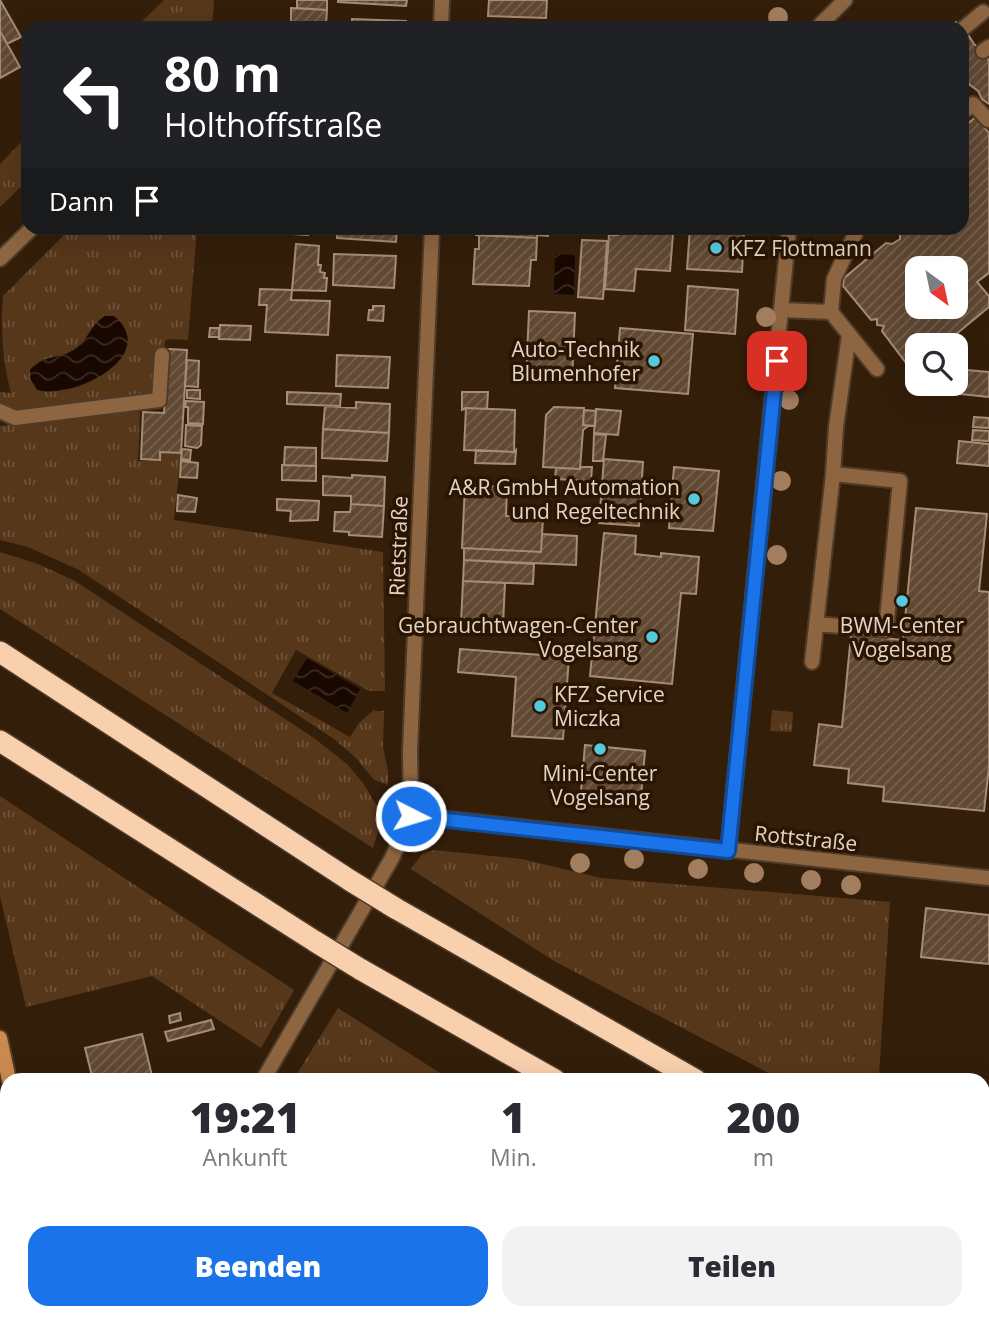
<!DOCTYPE html>
<html lang="de">
<meta charset="utf-8">
<style>
:root{--surface:#fff;--page:#f2f2f3;--text:#2b2b33;--muted:#7c7c81;--accent:#1a73e8}
body{margin:0;font-family:"Open Sans",sans-serif;background:var(--page);color:var(--text);height:100vh;display:flex;flex-direction:column;font-size:26px;white-space:nowrap}
*{box-sizing:border-box;margin:0}
p{font-size:23px;color:var(--muted)}
.icon{flex:none;width:38px;height:38px;fill:none;stroke:currentColor;stroke-width:2;stroke-linecap:round;stroke-linejoin:round}
.map{position:relative;flex:1;overflow:hidden}
.side{position:absolute;left:0px;top:1073px;width:990px;height:247px;display:flex;flex-direction:column;background:var(--surface);border-radius:21px 21px 0 0;box-shadow:0 7px 28px #0002}
.side>*{flex:none}
.guide{position:absolute;left:21px;top:21px;width:948px;height:214px;border-radius:21px;box-shadow:0 7px 28px #0002;background:#202124;color:#fff;overflow:hidden}
.needle{width:46px;rotate:147deg}
.controls{position:absolute;left:905px;top:256px;display:grid;gap:14px}
.controls a{display:grid;place-items:center;width:63px;height:63px;border-radius:14px;background:var(--surface);box-shadow:0 7px 28px #0002;font-size:35px}
.pin{position:absolute;display:grid;place-items:center;width:60px;height:60px;color:#fff;margin:-30px;border-radius:14px;box-shadow:0 4px 10px #0006}
.me{position:absolute;width:77px;margin:-38px;rotate:95deg;stroke-linejoin:round;filter:drop-shadow(0 0 5px #0008)}
.turn{display:flex;align-items:center;gap:24px;height:147px;padding:0 28px;font-size:32px}
.turn .icon{width:91px;height:91px;stroke-width:2.5}
.turn b{display:block;font-size:49px;line-height:60px}
.then{display:flex;align-items:center;height:66px;padding:0 28px;background:#0003;gap:14px;font-size:26px}
.eta{display:flex;justify-content:space-evenly;align-items:center;height:119px;text-align:center}
.eta b{font-size:42px;font-weight:800;line-height:49px}
.button{display:flex;gap:14px;margin-top:auto;padding:14px 28px}
.button a{flex:1;height:80px;border-radius:21px;background:var(--accent);color:#fff;font-size:28px;font-weight:800;line-height:80px;text-align:center}
.button a+a{background:var(--page);color:var(--text)}
.map>svg:first-child{display:block}
.grass{fill:url(#grass-tufts)}
.forest{fill:url(#forest-crowns)}
.water{fill:url(#water-waves)}
.lines{fill:none;stroke-linecap:round;stroke-linejoin:round}
.stream{stroke:#190800;stroke-width:8}
.building{fill:url(#building-hatch);stroke:#a78c75;stroke-width:2;fill-rule:evenodd}
.lane-casing{stroke:#4f3b28;stroke-width:18}
.street-casing{stroke:#4f3b28;stroke-width:18}
.secondary-casing{stroke:#4f3b28;stroke-width:18}
.highway-casing{stroke:#4f3b28;stroke-width:24}
.lane{stroke:#8d6541;stroke-width:14}
.street{stroke:#8d6541;stroke-width:14}
.secondary{stroke:#ca894e;stroke-width:14}
.highway{stroke:#f9d0ae;stroke-width:21}
.highway-bridge-casing{stroke:#4f3b28;stroke-width:24;stroke-linecap:butt}
.highway-bridge{stroke:#f9d0ae;stroke-width:21}
.tree{fill:#a37e5e}
.route-casing{stroke:#114b97;stroke-width:18}
.route{stroke:#1a73e8;stroke-width:12}
.poi-dot{fill:#55cadf;stroke:#291502;stroke-width:2.5}
.labels{text-anchor:middle;dominant-baseline:central;stroke-width:7;stroke-linejoin:round;paint-order:stroke}
.poi-label{font-size:21px;fill:#e3d4c8;stroke:#291502;text-anchor:end}
.street-label{font-size:21px;fill:#e3d4c8;stroke:#291502}
</style>
<div class="map">
<svg width="989" height="1319" viewBox="0 0 989 1319">
<defs>
<pattern id="grass-tufts" width="24" height="20" patternUnits="userSpaceOnUse" patternTransform="scale(1.75)"><rect width="24" height="20" fill="#57371a"/><path d="M3 7l-1-3M5 7V3M7 7l1-3M15 17l-1-3M17 17v-4M19 17l1-3" fill="none" stroke="#6f533a"/></pattern>
<pattern id="forest-crowns" width="20" height="18" patternUnits="userSpaceOnUse" patternTransform="scale(1.75)"><rect width="20" height="18" fill="#673c11"/><path d="M2 6a3 3 0 1 1 6 0M12 15a3 3 0 1 1 6 0" fill="none" stroke="#7d5732"/></pattern>
<pattern id="water-waves" width="16" height="10" patternUnits="userSpaceOnUse" patternTransform="scale(1.75)"><rect width="16" height="10" fill="#190800"/><path d="M0 5q4-4 8 0t8 0" fill="none" stroke="#3a2b24"/></pattern>
<pattern id="building-hatch" width="6" height="6" patternUnits="userSpaceOnUse" patternTransform="scale(1.75)"><rect width="6" height="6" fill="#604833"/><path d="M-1 1l2-2M0 6l6-6M5 7l2-2" fill="none" stroke="#77624f"/></pattern>
</defs>
<rect width="100%" height="100%" fill="#331e0a"/>
<path class="grass" d="M164 0H214L212 28H135Z
M28 135V180L0 207V164Z
M71 228H197L188 340 170 339 165 341 164 350H156L154 391 143 397 18 413 0 403V392L11 393C3 363 0 327 3 296Z
M132 410 140 413 138 461 159 460 160 452 181 453 174 520 383 552 385 691H369L296 650 272 693 350 737 359 723 375 709V711H384L383 747 388 771V785L374 780 356 758 334 739 79 570 28 547 0 540V426Z
M0 552 38 564 75 581 314 738 347 764 363 783 383 816 373 848 0 609Z
M772 710 793 712 792 732 770 731Z
M0 796 294 990 261 1048 152 976 26 1007 0 896Z
M434 850 522 859 601 878 890 902 879 1075 887 1080H782L554 961 411 869 422 854Z
M338 1008 451 1080H293Z
M99 1313V1312L179 1313 176 1319H100Z
M854 1313 867 1319H651L639 1313Z"/>
<path class="forest" d="M179 1313V1312L437 1313 411 1319H176Z"/>
<path class="water" d="M555 254 575 255 574 295 554 294Z
M105 316H114C161 355 75 400 37 390L30 378V370C45 353 60 360 75 349 88 341 89 326 105 316Z
M307 658 360 689 347 713 293 681Z"/>
<g class="lines">
<path class="stream" d="M705 1312 717 1319
M253 1319 258 1312"/>
</g>
<path class="building" d="M0 0 21 37 7 44 0 31Z
M297 0H327V10L297 8Z
M338 0H407L406 6 338 2Z
M489 0H547L546 18 488 16Z
M291 8 327 10 326 24 291 23Z
M352 19 406 21V28H352Z
M956 22 964 28 974 44 983 51 989 61V104L982 99 978 91 970 85 962 73V28H948Z
M0 31 20 67 0 78Z
M976 117 989 133V273L977 282 989 296V307L943 345H917V366L909 367 882 331 884 326 877 325V319L871 320 843 286 844 278 886 243 892 244 900 239V233L907 228H962V128ZM917 268H956V306H917Z
M258 228H309L308 235 258 232Z
M338 228H397L396 242 337 238Z
M476 228H548V236L537 235V238L476 235Z
M690 228 744 232 742 272 687 269Z
M619 230 673 234 670 271 636 269 634 291 605 289 609 235H618Z
M479 235 537 238 536 260H531L529 286 473 284 475 249H479Z
M582 240 607 241 603 299 578 297Z
M296 244 319 246 318 265H321L320 272 325 273 324 278H327L326 291 292 290Z
M334 254 396 256 394 288 333 285Z
M688 286 738 290 735 334 685 330Z
M260 289 292 290 291 300 330 301 328 335 265 332 267 305H259Z
M373 306H384L383 321 368 320 369 310H373Z
M529 311 575 313 572 380 526 378Z
M220 325 251 326 250 340 219 339Z
M210 328H219V337H209Z
M620 328 693 334 688 394 615 388Z
M168 349 187 350 181 453 160 452V460L141 459 143 412 164 413Z
M337 355 390 357 388 388 336 386Z
M187 360 199 361 198 387 185 386Z
M956 369 989 372V397L951 393 952 383H956Z
M187 390H200V399L187 398Z
M287 392 341 394 340 406 287 404Z
M462 392H488L487 409 466 408 462 410Z
M186 401 204 402 203 424 188 423V407H185Z
M356 402 390 404 389 433 323 429 325 406 356 408Z
M554 407 584 408 583 425 588 426 583 430 580 469 543 467 546 415Z
M466 408 515 410 514 452 464 450Z
M596 409 621 411 618 435 594 433Z
M584 410 596 411 595 426 583 425Z
M974 417 989 418V428L973 427Z
M186 425 202 426 201 445 197 448 185 446Z
M323 429 389 433 387 461 322 458Z
M973 430 989 431V441L972 440Z
M594 434 606 435 603 461H593Z
M959 441 989 444V466L957 463Z
M285 447 316 448V466L284 465Z
M182 449 191 450 190 460 181 459Z
M476 450 514 452 516 450 515 464 475 463Z
M604 459 643 462 639 526 599 523Z
M181 461 198 463 197 478 180 477Z
M282 465 316 466V481L282 480Z
M580 467H592L591 481 555 479 556 468 580 469Z
M674 467 719 471 713 531 669 528Z
M352 475 385 477 384 506 351 504V496L323 495V476L352 478Z
M465 485 507 487 506 516 543 518 541 552 462 548Z
M178 495 197 498 195 512 177 511Z
M277 499 319 501 318 520 290 521 291 511 277 510Z
M351 504 384 506 382 537 349 535V532L334 531 335 512H350Z
M916 508 987 514 979 591 989 592V767L984 811 883 801 884 787 848 783 849 769 814 765 819 724 842 727 851 635 903 640Z
M604 533 636 536 635 554 661 557V553L699 557 696 594 681 593 672 684 590 676Z
M542 534 577 536 576 565 464 560V548L541 552Z
M464 560 534 564 533 584 463 581Z
M463 581 505 583 503 625 461 623Z
M460 649 569 657 563 739 512 736 516 677 458 672Z
M585 745 645 751 641 797 581 791Z
M926 908 989 915V964L921 957Z
M180 1013 181 1020 170 1023 169 1016Z
M211 1020 214 1029 168 1041 165 1032Z
M142 1034 153 1080H93L85 1048Z"/>
<g class="lines">
<g class="lane-casing">
<path id="lane" d="M964 28 983 12
M983 51 989 47
M962 113 973 104 988 120 989 119
M858 228 834 279 831 312 877 369
M0 259 32 228
M782 310 831 312
M0 411 15 418 159 400 162 355
M833 474 836 427 849 335
M812 662 833 474 900 481 886 630 816 624
M0 1276 7 1273"/>
</g>
<g class="street-casing">
<path id="street" d="M441 28 442 0
M817 28 845 0
M411 815 989 878
M728 851 789 228
M263 1080 392 858 411 815 410 751 432 228"/>
</g>
<g class="secondary-casing">
<path id="secondary" d="M0 1038 9 1080
M0 1223 7 1256
M19 1312 21 1319
M62 1312 63 1319"/>
</g>
<g class="highway-casing">
<path id="highway" d="M0 652 351 881
M0 741 316 942
M395 908 696 1080
M360 969 555 1080
M984 1234 989 1237
M982 1312 989 1316"/>
</g>
<use href="#lane" class="lane"/>
<use href="#street" class="street"/>
<use href="#secondary" class="secondary"/>
<use href="#highway" class="highway"/>
<g class="highway-bridge-casing">
<path id="highway-bridge" d="M351 881 395 908
M316 942 360 969"/>
</g>
<use href="#highway-bridge" class="highway-bridge"/>
</g>
<g class="tree">
<circle cx="778" cy="17" r="10"/>
<circle cx="766" cy="317" r="10"/>
<circle cx="789" cy="400" r="10"/>
<circle cx="781" cy="481" r="10"/>
<circle cx="777" cy="555" r="10"/>
<circle cx="634" cy="859" r="10"/>
<circle cx="580" cy="863" r="10"/>
<circle cx="698" cy="869" r="10"/>
<circle cx="754" cy="873" r="10"/>
<circle cx="811" cy="880" r="10"/>
<circle cx="851" cy="885" r="10"/>
</g>
<g class="lines">
<g class="route-casing">
<path id="route" d="M411 816 728 851 777 361"/>
</g>
<use href="#route" class="route"/>
</g>
<g class="poi-dot">
<circle cx="716" cy="248" r="7"/>
<circle cx="654" cy="361" r="7"/>
<circle cx="694" cy="499" r="7"/>
<circle cx="902" cy="601" r="7"/>
<circle cx="652" cy="637" r="7"/>
<circle cx="540" cy="706" r="7"/>
<circle cx="600" cy="749" r="7"/>
</g>
<g class="labels">
<g class="poi-label">
<text x="730" y="248" text-anchor="start">KFZ Flottmann</text>
<text x="640" y="349">Auto-Technik<tspan x="640" dy="24">Blumenhofer</tspan></text>
<text x="680" y="487">A&amp;R GmbH Automation<tspan x="680" dy="24">und Regeltechnik</tspan></text>
<text x="638" y="625">Gebrauchtwagen-Center<tspan x="638" dy="24">Vogelsang</tspan></text>
<text x="902" y="625" text-anchor="middle">BWM-Center<tspan x="902" dy="24">Vogelsang</tspan></text>
<text x="554" y="694" text-anchor="start">KFZ Service<tspan x="554" dy="24">Miczka</tspan></text>
<text x="600" y="773" text-anchor="middle">Mini-Center<tspan x="600" dy="24">Vogelsang</tspan></text>
</g>
<g class="street-label">
<text transform="translate(398 546) rotate(-88)">Rietstraße</text>
<text transform="translate(806 838) rotate(6)">Rottstraße</text>
</g>
</g>
</svg>
<div class="controls">
<a><svg class="needle" viewBox="-14 -14 28 28"><path d="M0-13l5 13h-10z" fill="#e53935"/><path d="M0 13l5-13h-10z" fill="#7c7c81"/></svg></a>
<a><svg class="icon" aria-label="search" viewBox="0 0 24 24"><circle cx="10" cy="10" r="6"/><path d="M15 15l6 6"/></svg></a>
</div>
<div class="pin" style="left:777px;top:361px;background:#d93025"><svg class="icon" aria-label="arrive" viewBox="0 0 24 24"><path d="M6 21V4h12l-3 4 3 4H6"/></svg></div>
<svg class="me" style="left:411px;top:816px" viewBox="-20 -20 40 40"><circle r="17" fill="#1a73e8" stroke="#fff" stroke-width="3"/><path d="M0-11L8 9 0 5-8 9z" fill="#fff"/></svg>
<div class="guide">
<div class="turn"><svg class="icon" aria-label="left" viewBox="0 0 24 24"><path d="M17 20v-9H6M10 6l-5 5 5 5"/></svg><div><b>80 m</b>Holthoffstraße</div></div>
<div class="then">Dann<svg class="icon" aria-label="arrive" viewBox="0 0 24 24"><path d="M6 21V4h12l-3 4 3 4H6"/></svg></div>
</div>
<section class="side">
<div class="eta">
<div><b>19:21</b><p>Ankunft</p></div>
<div><b>1</b><p>Min.</p></div>
<div><b>200</b><p>m</p></div>
</div>
<div class="button"><a>Beenden</a><a>Teilen</a></div>
</section>
</div>
